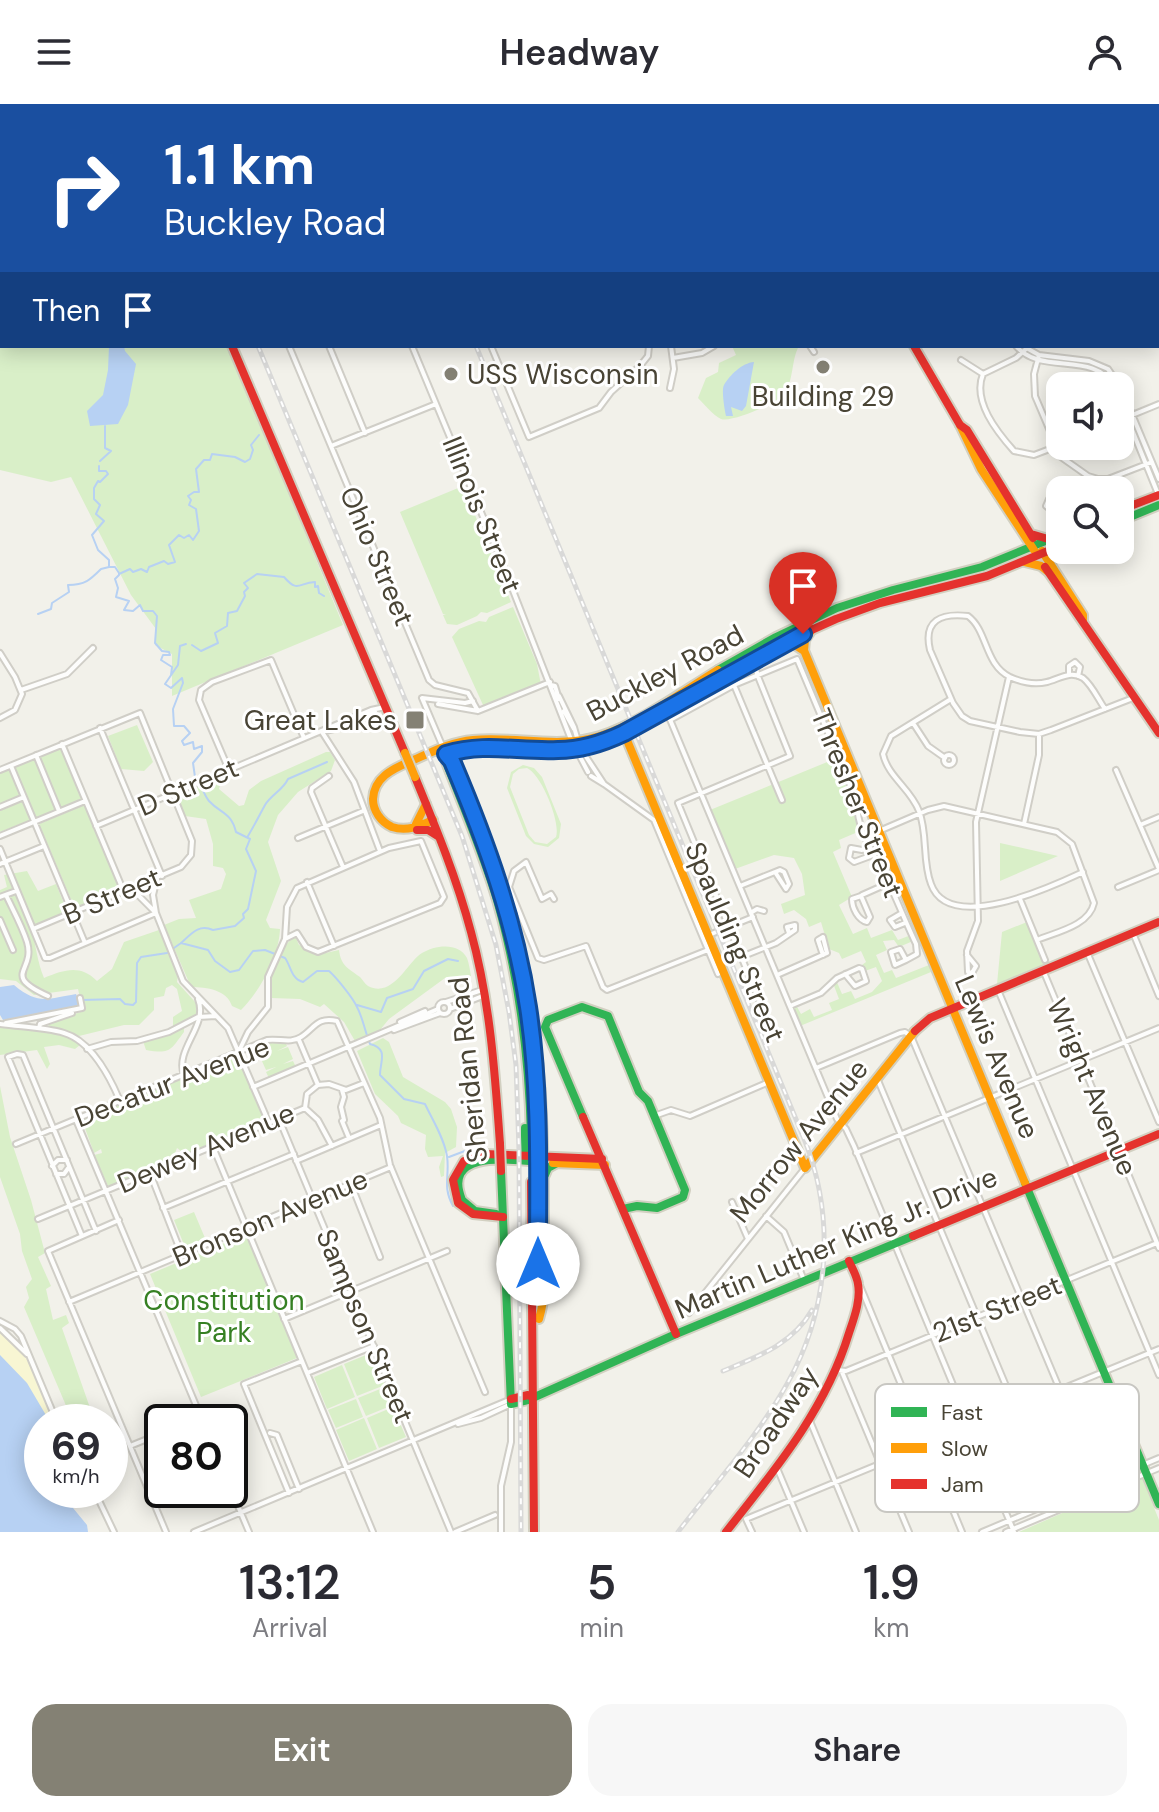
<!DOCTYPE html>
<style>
:root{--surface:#fff;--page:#f7f7f7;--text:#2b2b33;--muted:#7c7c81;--accent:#848174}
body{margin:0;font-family:"DM Sans",sans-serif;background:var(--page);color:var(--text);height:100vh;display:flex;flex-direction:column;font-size:30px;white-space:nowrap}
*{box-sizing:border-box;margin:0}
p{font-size:26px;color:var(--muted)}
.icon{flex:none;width:44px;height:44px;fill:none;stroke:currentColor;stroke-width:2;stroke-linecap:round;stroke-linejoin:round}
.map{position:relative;height:1428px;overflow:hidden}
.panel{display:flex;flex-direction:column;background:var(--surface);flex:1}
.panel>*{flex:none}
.guide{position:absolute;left:0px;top:0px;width:1160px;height:244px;box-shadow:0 4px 20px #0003;background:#1a4fa0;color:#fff;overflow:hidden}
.tools{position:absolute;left:1046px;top:268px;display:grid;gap:16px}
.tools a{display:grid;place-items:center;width:88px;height:88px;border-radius:16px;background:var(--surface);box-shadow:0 4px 20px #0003;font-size:40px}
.speed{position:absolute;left:24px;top:1300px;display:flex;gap:16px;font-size:40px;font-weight:700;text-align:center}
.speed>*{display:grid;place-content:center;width:104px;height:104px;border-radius:50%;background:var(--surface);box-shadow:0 4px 20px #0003;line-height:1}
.speed small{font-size:20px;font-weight:400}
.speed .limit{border:4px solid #111;border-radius:12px;background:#fff;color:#111}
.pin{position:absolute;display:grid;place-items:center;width:68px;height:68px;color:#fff;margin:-82px -34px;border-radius:50% 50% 50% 0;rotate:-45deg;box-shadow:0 0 8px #0007}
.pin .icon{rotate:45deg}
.me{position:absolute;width:88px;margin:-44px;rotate:0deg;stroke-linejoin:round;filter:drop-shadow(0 0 6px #0008)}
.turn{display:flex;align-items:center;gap:28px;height:168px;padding:0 32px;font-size:36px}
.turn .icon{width:104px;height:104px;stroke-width:2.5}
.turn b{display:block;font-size:56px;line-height:68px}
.then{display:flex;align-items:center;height:76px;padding:0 32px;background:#0003;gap:16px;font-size:30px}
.eta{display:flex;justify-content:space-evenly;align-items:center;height:136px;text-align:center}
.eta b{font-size:48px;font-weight:600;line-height:56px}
.button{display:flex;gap:16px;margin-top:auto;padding:16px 32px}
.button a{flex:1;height:92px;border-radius:24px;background:var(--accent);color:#fff;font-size:32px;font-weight:600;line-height:92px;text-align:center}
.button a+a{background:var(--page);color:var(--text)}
header{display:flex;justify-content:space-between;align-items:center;height:104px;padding:0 32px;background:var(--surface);font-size:36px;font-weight:600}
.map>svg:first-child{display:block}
.green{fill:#d9efc8;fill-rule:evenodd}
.sand{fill:#f8f6d3}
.water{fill:#b7d1f3}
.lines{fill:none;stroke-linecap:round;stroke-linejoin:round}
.stream{stroke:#b7d1f3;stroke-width:2}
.street-casing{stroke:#d0cec7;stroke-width:8}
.fast-casing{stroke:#d2d0c1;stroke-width:12}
.slow-casing{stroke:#d2d0c1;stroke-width:12}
.jam-casing{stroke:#d2d0c1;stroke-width:12}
.street{stroke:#fdfdfc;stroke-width:4}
.fast{stroke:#30b455;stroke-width:8}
.slow{stroke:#ff9f0a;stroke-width:8}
.jam{stroke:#e5322d;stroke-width:8}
.rail-casing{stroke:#d9d9d8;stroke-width:5}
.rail{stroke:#fff;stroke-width:2;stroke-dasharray:6;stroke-linecap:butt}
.slow-bridge-casing{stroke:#d2d0c1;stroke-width:12;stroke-linecap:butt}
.jam-bridge-casing{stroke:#d2d0c1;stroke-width:12;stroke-linecap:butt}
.slow-bridge{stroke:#ff9f0a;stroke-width:8}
.jam-bridge{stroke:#e5322d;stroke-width:8}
.route-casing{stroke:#114b97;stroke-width:20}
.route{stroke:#1a73e8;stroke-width:14}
.poi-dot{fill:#848174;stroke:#fff;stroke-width:3}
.labels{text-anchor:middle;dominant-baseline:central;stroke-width:6;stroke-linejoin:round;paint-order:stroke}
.poi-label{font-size:28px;fill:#494435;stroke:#fff;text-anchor:start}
.street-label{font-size:28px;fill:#494435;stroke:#fff}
.park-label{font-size:28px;fill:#368023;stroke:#fff}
.key{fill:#fff;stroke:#c8c7c2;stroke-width:2}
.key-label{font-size:22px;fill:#494435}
</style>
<header><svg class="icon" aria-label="menu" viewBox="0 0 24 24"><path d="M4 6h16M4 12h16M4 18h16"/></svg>Headway<svg class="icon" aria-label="person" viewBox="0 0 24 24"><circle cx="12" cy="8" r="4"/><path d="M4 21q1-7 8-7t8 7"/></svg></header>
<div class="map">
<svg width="1159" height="1428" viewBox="0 0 1159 1428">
<rect width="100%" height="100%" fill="#f2f1ea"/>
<path class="green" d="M0 16 2 242H228L343 521 172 592V550L155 541 156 525 131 491 71 373 51 378 0 366Z
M732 242H799C791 256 794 277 784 290 777 299 732 319 721 315 713 311 704 300 698 294L706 274 718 268 719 259 736 251Z
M463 382 511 498 487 509 481 508 477 512 457 521 447 520 443 511 446 510H443L400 408Z
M513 503 537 560 541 581 492 601H483L452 533 459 525 479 517 486 518 489 513Z
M137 621 153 658 144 667 121 665 108 632Z
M62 643 83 695 61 704 39 653Z
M326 648H330L335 656 331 667 298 688 278 711 268 738 281 777 266 816 270 824 280 825C279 853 260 887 241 906L232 902C227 886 207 883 191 883L164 821 179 815 196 814 189 796 221 785 226 770 223 764 213 762V740L206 715 185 712 179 698V690L216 675 221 678 219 685 239 702 244 701 249 686 261 677Z
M36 654 57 706 35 715 14 663Z
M837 654 855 699 856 716 860 727 839 736 841 744 833 748 852 793 839 801 853 830 867 824 871 834 892 826 898 836 911 831 913 837 899 843 894 836 883 837 887 846 876 851 884 869 892 866 896 874 929 861 931 868 800 922 792 902 796 901 801 910 810 905 814 913 832 906 829 899 839 895 833 879 836 876 842 890 851 887 855 895 872 888 882 877 876 863 865 867 862 861 866 858 861 847 842 855 839 849 829 845 821 818 809 823 806 815 794 806 784 810 781 800 805 791 802 770 794 754 774 751 735 765 710 706Z
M523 661 534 664 542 673 561 720 559 734 548 743 534 740 526 732 507 684 511 668ZM527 664C541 670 561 718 556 733L547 740 535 738 529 731 510 683 513 670 519 665Z
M10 663 22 691 0 701V667Z
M22 697 30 716 0 728V707Z
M84 701 120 785 75 805 39 720Z
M1000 739 1058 752 1000 777Z
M27 767 38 787 56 780 67 807 31 823C36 841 37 857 44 874 64 866 80 860 97 877L112 865 124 838 159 826 178 872 177 878 196 899 197 911 184 920V928C170 947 170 950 146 946L143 937 166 932 173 922V913L182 907 177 885 172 881 166 884 164 892 154 894V906L139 921H124L79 932 49 923 48 920 83 907 78 885 34 891 16 877 0 875V786L7 783 4 771Z
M1027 818 1045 860 997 880 1002 828Z
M295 832 299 841 321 850 339 846C341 862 348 864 360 873 363 876 365 880 368 882 393 895 408 857 422 849 435 841 459 838 467 854 469 859 470 867 471 872L445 874 389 915 380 926 355 937 344 918 324 900 320 903 300 895 271 894C268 871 277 846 295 832Z
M0 922 64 931 80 941 75 945 59 941 44 943 50 960 47 965 37 946 0 951Z
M383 934 389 938 403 973 445 998 451 1005 457 1023 456 1043 445 1049 444 1072 441 1073 439 1063 443 1052 428 1053 425 1045 426 1031 401 1019 398 1012 375 990 357 947Z
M273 938 284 940 285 938 287 942 277 947 288 943 293 955 283 960 293 957 296 963 269 974 266 968 276 963 266 966 261 955 270 949 260 953 257 945Z
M234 952 240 955 265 1018 186 1051 177 1044 174 1052 176 1055 108 1082 94 1051 102 1049 101 1045 94 1049 82 1016Z
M0 982 10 1033 31 1096 45 1149 38 1153 51 1182 46 1185 53 1216 66 1211 69 1219 62 1224 95 1318H73L24 1203 29 1194 26 1183 32 1175 22 1147 20 1130 0 1073Z
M194 1108 205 1134 185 1143 174 1116Z
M246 1130 297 1254 201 1293 150 1170Z
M371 1249 385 1281 357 1292 344 1260Z
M342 1261 355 1293 327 1305 314 1273Z
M385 1283 393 1301 366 1312 358 1294Z
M356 1295 363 1313 336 1324 328 1306Z
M393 1303 406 1333 379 1344 367 1314Z
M364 1314 377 1345 349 1357 336 1326Z
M1142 1374 1159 1416V1428H1019Z"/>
<path class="sand" d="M0 1228 27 1255 53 1318H42L0 1293Z"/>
<path class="water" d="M109 242H124L125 247 136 260 128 301 118 320 90 322 87 307 103 291 108 266Z
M754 258 746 302 742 307 731 303 733 312H726C725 308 721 286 724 281 730 271 742 259 754 258Z
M14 881C38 901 47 895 76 890L78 894H82V898H79L77 903 3 916 0 911V883Z
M0 1251 27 1279 50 1318H42V1386H79L81 1394 73 1404 87 1421 88 1428H0Z"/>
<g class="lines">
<path class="stream" d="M0 80 2 81
M100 357 111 347 105 344V322
M99 362V367H106L108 370 100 378 98 377 94 384V395L100 401 96 410 104 417 92 431 98 446 109 456V463H115L119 469
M119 470 130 465 133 468 141 465 147 468 149 463 164 457 168 460 175 458 169 441 179 431 184 434 189 431 193 436 199 427 196 405 189 401 191 396 188 392 194 388H199L196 365 204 356H210L212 350 235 353 245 358 250 355 253 346 251 341 259 331
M119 471 115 475 118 484 116 493 129 497 124 506 133 507 140 501 143 507H153L157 512 155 539 162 547 169 548 170 551H163L161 556 172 563 171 571
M38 510 51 505 52 499 69 488 68 481C85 481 90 476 101 465L109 463
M192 541 201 547 218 539 215 529 227 522 228 509 237 507 245 492 244 488 248 484 244 479 257 470 284 473C298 489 298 479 315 478V483L318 482 319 489 324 492
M248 732C254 722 259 712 265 701 271 691 283 686 288 675L327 658
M181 839C192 829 199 820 213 826L235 822 244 814 243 810 248 805 256 767 246 745 250 735 236 728C231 708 221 710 209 697 203 690 202 680 195 673L193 659 202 648V642L194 645 193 638 184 641 182 637 190 629 184 622H174L173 605 183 579 182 574 171 584 165 580 178 561 180 542 186 540
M81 896 120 895 125 900 133 901 136 898 137 859 141 853 167 849 181 839 208 846 215 857 230 868 239 866 253 847 265 846 285 854C291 862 291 875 303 878L317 867H329C336 873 353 894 357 903 363 914 365 928 370 940 389 945 380 957 380 971L404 995 425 1000C433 1017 444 1034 447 1052 450 1072 442 1082 453 1102
M357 901 381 908 387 894 413 885 424 867 448 855 458 857
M449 1053 470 1045"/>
<g class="street-casing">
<path id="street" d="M188 0 189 2
M228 0 229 2
M361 0V2
M866 0 867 2
M1034 0 1036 2
M1124 0 1125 2
M87 2 92 0
M387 2V0
M873 2 876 0
M937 2 940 0
M1063 2 1066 0
M1117 2 1120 0
M1158 12 1159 11
M0 38 2 37
M0 44 2 43
M1158 54 1159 56
M1158 93H1159
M0 120 2 126
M1158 156 1159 155
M0 195H2
M289 242 429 576 435 581 468 589 478 607
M329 242 365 329
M412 242 503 461 572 638
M491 242 529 333 599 304 611 288 640 262 648 252 649 242
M810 242 814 248
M1016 242C1041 272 1093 246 1114 282
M1023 242 1039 251 1089 257 1108 265 1121 284 1159 375
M1026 245 1016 254 983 270C972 297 997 328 1014 347L1034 351 1055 343
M1039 251 1034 270 1035 292 1061 353 1088 372 1098 375H1108L1152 358
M673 254 702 249 714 242
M961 256 983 270
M670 284 674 265 671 242
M1120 296 1158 390
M1120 316 1159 300
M331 342 436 300
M1077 386 1088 372
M1060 395H1049L1046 402 1051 406 1060 399
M0 549 15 573 22 590 15 606 0 614
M755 556 757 570 790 652 678 699 773 930
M1069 571V562L1075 558 1080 563 1078 572
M551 581 555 582 559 595
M734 581 782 696
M21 586 67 570 93 544
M559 592 574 623 578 637
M951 595 891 632 883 650C888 673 911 685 919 707 928 730 922 757 931 780 949 831 1053 782 1083 768
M438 600 478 607 550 578
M1105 605C1098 595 1092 581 1083 574 1070 566 1059 575 1047 578 1035 581 1021 578 1010 573 984 560 988 527 968 512 941 509 923 516 930 546L953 599 962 612 970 617 1020 628 1039 630 1051 626 1133 594
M666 606 837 1015 846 1025 854 1042 1014 1428
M564 607 574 625
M670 616 734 581 797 555 857 698C857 728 874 749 887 775 897 796 906 819 916 840L917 850 906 856 900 845 891 848 895 861 906 856
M913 619 928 642 945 654
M100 624 162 772
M325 627 352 621 375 607
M322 628 354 678 380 747
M442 641 422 594 465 599 473 597
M576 645 588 668
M581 645 604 680 591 672
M944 656a5 5 0 1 1 10 0a5 5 0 1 1-10 0Z
M36 651 59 707
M11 662 85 839
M0 666 140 609 192 737 191 751 181 763 33 825
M229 666 199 596 201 586 212 578 271 556 304 634
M1116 666 1159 765
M329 672 312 684 311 688 343 763
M604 680 654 716 718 870
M0 703 24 693
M1024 720 1039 651V630
M1140 721 1159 713
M96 722 371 606 385 603
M0 732 85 697
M865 733 928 706 944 702 1057 728 1072 740 1094 799C1089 822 1056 828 1037 836
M298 734 363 707
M869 743 862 746 851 744 849 754 854 758 873 751
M0 745 45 854H50L156 809 139 792 124 788 62 640
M0 760 44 742
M780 766 784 768 789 780 786 785 775 768Z
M157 774 153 791 156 809 183 877 228 924 269 1019
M307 778 334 842
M740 782 775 768
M1118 783 1159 766
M6 791C13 806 22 822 27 838 36 868 0 870 48 892
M862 791 889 779
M861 792 870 813 867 818C858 816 852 804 852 795Z
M0 793 16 787
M554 795 551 790 542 795 526 758 514 767 509 783 538 854 544 856 586 842 603 883 607 886 708 846
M1020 795 1045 856
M752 808 757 805 764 807
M902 809 890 816 895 823 905 819
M0 816 13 846
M1133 829 1159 892
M709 831 753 813
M823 833 818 836 823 851
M1087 848 1159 1018
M967 851 976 862 972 869 968 868 967 847 978 817 976 718 1009 573
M741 853 776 839 795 826V821L787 823 789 829
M1043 866 1159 1144
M777 871 827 849 823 833
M998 886 1159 1271
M80 894 82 904
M438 904a6 6 0 1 1 12 0a6 6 0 1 1-12 0Z
M446 898 482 886
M790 902 821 889 837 874 859 864 862 865 866 877 855 882 845 870
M450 905 485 891
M400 918 425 907
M6 919 82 904
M0 920C21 923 44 923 64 929 91 937 110 973 120 997
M39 924 40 920 72 909
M394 926 440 909
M299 936 318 981
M87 945 111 938 137 937 169 928 198 913 216 912
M239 947 248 928 268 903V873L285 835 287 803 297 784 389 744 421 737 444 793 440 799 318 848 306 843 297 829 285 835
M816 964 900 929 905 928 911 932 1060 1286
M184 971C174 945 209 922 198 895
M877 974 1058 1406
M253 983 438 905
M342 986 344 993 341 1003 344 1016 342 1017 349 1034
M305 1004 307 990 318 981 329 980 346 986 364 979
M305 1004 318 1016 332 1042
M654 1012 671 1006 690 1012 769 978
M279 1015 451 1428
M76 1016 203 1318
M16 1040 267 936C279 934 290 940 301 933 314 925 317 912 337 917L380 1014 390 1061 485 1288
M213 1043 373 1428
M856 1049 1159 924
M296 1057 381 1021
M52 1062 58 1056H67
M150 1069 182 1151
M56 1070H64L69 1063
M351 1080 380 1153
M732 1098 748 1135
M163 1104 294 1050
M766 1112 784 1128 804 1176
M38 1115 305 1004
M119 1116 48 1147 166 1428
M82 1132 8 953 17 950 23 951 96 1127
M861 1184 962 1428
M69 1198 391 1063
M689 1209 805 1064
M284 1215 447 1147
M0 1217 15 1225 21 1232 57 1318
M0 1224 27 1250
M837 1266 846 1267 1157 1139
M842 1268 909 1428
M307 1269 374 1242
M810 1317 856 1428
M188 1318 200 1313
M458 1320 481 1314 511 1300V1338L501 1382V1428
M270 1329 277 1331 299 1385
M130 1342 162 1329
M777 1364 804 1428
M230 1383 249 1428
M94 1386 114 1428
M289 1389 244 1280 302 1257
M746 1415 1159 1245
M746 1415 752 1428
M194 1428 509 1296
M455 1428 495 1411
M982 1428 1159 1354
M1006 1428 1159 1364"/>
</g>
<g class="fast-casing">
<path id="fast" d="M1120 417 1159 401
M718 566 776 533 837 504 893 486 982 463 1060 431
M443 644 446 658C464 704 483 749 497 796 519 873 529 952 531 1032
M583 1013 545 923 548 916 582 903 608 912 639 988 648 997 685 1086 683 1093 657 1104 637 1102 623 1105
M525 1024V1051
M501 1067 511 1300 528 1296 676 1230 913 1132
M545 1071 548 1064 557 1059
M1025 1079 1159 1400
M496 1110 475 1107 462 1096C441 1044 514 1056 541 1058"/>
</g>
<g class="slow-casing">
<path id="slow" d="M130 0 131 2
M960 321 981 365 1034 446
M1042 447 1083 511V517
M1025 458 1041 462 1047 467
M785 539 795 541 804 547 805 536 812 525
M803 544 1025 1079
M624 629 805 1064 915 927
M433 716C420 722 407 728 392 723 381 718 373 707 373 695 374 674 392 665 409 658 430 649 450 638 473 636 516 632 558 645 600 632 640 619 682 588 718 566
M416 720 426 700
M516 841C543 934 544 1027 544 1123 544 1154 548 1185 539 1215
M553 1059 605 1061"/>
</g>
<g class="jam-casing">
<path id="jam" d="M777 0 778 2
M232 242 405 649
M914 242 960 321 967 326 1033 434
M1120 406 1159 391
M1031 430 1048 435
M1045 463 1159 629
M579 644 624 629 798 532 836 515 880 499 987 472 1060 442
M415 673C436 724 457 775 471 828 490 897 495 969 500 1040
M417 726H428L439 733
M915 927 930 914 1159 818
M583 1013 676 1230
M531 1078 534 1428
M503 1113 473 1110 458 1099 453 1076 464 1057 484 1050 602 1055
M913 1132 1159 1030
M511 1295 528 1291 532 1293
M726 1428C775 1366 826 1305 849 1229 854 1214 861 1196 858 1180 857 1172 852 1164 849 1157"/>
</g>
<use href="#street" class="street"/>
<use href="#fast" class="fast"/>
<use href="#slow" class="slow"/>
<use href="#jam" class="jam"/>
<g class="rail-casing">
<path id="rail" d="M159 0V2
M421 2V0
M258 242 462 732 496 841 509 908 516 961 519 1046 521 1428
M476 242 805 1037C836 1116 829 1206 787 1280 758 1332 714 1381 678 1428
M723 1267C757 1253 793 1240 812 1206"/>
</g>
<use href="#rail" class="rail"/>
<g class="slow-bridge-casing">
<path id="slow-bridge" d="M405 649 415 673"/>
</g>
<g class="jam-bridge-casing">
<path id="jam-bridge" d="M538 1032V1078
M500 1040 501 1067"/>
</g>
<use href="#slow-bridge" class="slow-bridge"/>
<use href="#jam-bridge" class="jam-bridge"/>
</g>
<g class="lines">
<g class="route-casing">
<path id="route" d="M538 1160C538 1074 541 988 528 903 515 817 486 737 452 657L446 650C486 638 518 648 558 646 582 646 603 639 624 629L803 530"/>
</g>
<use href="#route" class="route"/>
</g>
<g class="poi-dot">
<circle cx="823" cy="263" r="8"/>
<circle cx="451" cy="270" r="8"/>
<rect x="405" y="606" width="20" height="20" rx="4"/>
</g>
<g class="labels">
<g class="poi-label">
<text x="467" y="270">USS Wisconsin</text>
<text x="823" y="292" text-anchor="middle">Building 29</text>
<text x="397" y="616" text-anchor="end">Great Lakes</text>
</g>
<g class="street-label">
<text transform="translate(482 411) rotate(68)">Illinois Street</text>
<text transform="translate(377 452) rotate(67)">Ohio Street</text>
<text transform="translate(665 569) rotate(-28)">Buckley Road</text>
<text transform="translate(188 683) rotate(-23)">D Street</text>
<text transform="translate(857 699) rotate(68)">Thresher Street</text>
<text transform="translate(112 792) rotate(-23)">B Street</text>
<text transform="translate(735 838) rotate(67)">Spaulding Street</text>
<text transform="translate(997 953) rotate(67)">Lewis Avenue</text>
<text transform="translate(468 966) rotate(-96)">Sheridan Road</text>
<text transform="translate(172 978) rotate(-21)">Decatur Avenue</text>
<text transform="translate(1092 983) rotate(67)">Wright Avenue</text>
<text transform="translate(799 1037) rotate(-51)">Morrow Avenue</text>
<text transform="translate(206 1044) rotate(-23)">Dewey Avenue</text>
<text transform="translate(270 1114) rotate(-23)">Bronson Avenue</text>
<text transform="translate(836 1139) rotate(-23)">Martin Luther King Jr. Drive</text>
<text transform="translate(997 1205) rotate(-22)">21st Street</text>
<text transform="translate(365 1222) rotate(67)">Sampson Street</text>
<text transform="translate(776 1318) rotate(-56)">Broadway</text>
</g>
<g class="park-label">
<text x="224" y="1196">Constitution<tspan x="224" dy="32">Park</tspan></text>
</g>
</g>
<rect x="875" y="1280" width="264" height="128" rx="12" class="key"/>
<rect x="891" y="1303" width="36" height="10" fill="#30b455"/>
<rect x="891" y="1339" width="36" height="10" fill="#ff9f0a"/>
<rect x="891" y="1375" width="36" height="10" fill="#e5322d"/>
<g class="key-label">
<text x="941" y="1316">Fast</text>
<text x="941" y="1352">Slow</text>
<text x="941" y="1388">Jam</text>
</g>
</svg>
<div class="tools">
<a><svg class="icon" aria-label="sound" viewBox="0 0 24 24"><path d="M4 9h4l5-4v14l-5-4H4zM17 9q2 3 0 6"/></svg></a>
<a><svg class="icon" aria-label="search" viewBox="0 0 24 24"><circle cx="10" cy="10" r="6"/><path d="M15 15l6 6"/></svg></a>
</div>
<div class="speed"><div>69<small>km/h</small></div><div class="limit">80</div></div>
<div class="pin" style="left:803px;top:530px;background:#d93025"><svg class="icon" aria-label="arrive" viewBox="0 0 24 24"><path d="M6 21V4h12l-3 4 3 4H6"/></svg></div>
<svg class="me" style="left:538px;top:1160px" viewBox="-20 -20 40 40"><circle r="19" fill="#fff"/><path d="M0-13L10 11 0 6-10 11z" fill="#1a73e8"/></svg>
<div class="guide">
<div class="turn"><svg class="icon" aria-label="right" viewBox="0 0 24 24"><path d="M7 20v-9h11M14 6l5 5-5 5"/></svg><div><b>1.1 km</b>Buckley Road</div></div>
<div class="then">Then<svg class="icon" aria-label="arrive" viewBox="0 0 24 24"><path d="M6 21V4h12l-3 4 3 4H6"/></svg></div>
</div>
</div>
<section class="panel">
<div class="eta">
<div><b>13:12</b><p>Arrival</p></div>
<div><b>5</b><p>min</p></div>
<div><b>1.9</b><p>km</p></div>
</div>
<div class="button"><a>Exit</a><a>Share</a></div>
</section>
